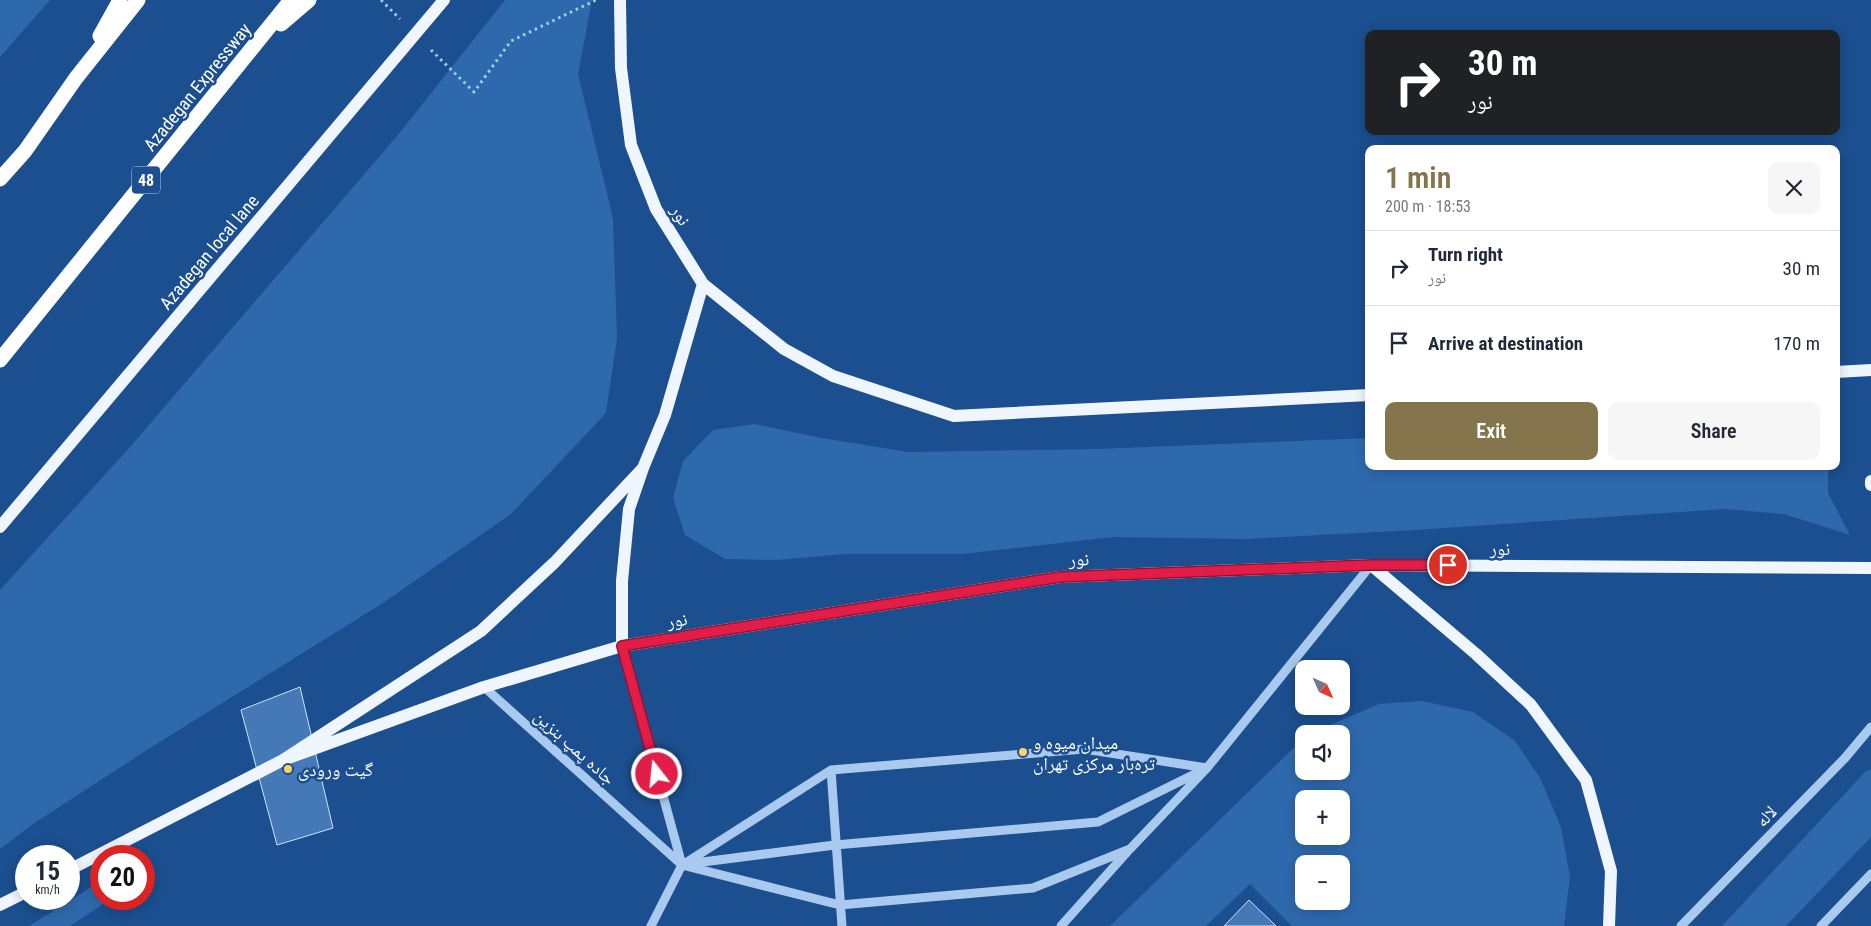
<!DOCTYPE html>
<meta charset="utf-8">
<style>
:root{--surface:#fff;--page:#f6f6f7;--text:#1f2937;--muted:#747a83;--line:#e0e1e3;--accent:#84754c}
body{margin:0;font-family:"Roboto Condensed","Noto Naskh Arabic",sans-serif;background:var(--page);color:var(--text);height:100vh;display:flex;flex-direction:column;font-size:19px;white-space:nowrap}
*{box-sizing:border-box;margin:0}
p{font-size:16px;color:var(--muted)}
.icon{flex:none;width:28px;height:28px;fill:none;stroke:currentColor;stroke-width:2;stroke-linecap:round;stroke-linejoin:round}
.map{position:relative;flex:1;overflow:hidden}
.drawer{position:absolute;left:1365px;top:145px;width:475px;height:325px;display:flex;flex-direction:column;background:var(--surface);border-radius:10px;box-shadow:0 2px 12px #0003}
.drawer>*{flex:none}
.hud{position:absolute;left:1365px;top:30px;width:475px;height:105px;border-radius:10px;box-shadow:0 2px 12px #0003;background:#202124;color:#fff;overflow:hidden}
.needle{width:32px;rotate:135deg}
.fabs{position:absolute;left:1295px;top:660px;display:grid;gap:10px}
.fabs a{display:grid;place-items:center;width:55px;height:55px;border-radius:10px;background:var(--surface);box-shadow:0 2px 12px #0003;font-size:25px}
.speed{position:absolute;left:15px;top:845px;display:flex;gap:10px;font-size:25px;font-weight:700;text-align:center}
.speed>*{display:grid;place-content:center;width:65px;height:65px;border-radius:50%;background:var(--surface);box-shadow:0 2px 12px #0003;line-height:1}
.speed small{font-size:12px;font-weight:400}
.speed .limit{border:8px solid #d22;background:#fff;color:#111}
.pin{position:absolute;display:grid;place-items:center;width:42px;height:42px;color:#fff;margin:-21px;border:2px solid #fff;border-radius:50%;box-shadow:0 1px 5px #0007}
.me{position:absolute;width:55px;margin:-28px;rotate:344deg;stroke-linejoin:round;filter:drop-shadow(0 0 4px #0008)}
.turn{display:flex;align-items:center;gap:18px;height:105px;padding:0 20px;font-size:22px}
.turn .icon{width:65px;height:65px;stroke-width:2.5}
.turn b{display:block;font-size:35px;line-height:42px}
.round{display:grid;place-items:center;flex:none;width:52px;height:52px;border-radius:10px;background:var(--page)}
.headline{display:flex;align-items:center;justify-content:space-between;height:85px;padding:0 20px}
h1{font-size:30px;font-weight:600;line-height:38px;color:var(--accent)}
.action{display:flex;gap:10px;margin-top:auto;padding:10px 20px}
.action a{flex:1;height:58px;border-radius:10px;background:var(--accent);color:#fff;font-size:20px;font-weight:600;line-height:58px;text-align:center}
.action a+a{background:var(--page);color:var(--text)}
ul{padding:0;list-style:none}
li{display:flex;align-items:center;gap:15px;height:75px;padding:0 20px;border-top:1px solid var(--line)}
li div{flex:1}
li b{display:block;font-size:19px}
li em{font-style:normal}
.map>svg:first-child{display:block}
.green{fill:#2e69ad;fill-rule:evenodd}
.building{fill:#4478b7;stroke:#cfe3fa}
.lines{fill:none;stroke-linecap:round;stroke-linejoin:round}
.path{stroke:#a9c9ee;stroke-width:3;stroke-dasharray:2.5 4;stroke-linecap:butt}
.minor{stroke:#a9c9ee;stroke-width:9}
.major{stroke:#f0f6ff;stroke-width:12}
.highway{stroke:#fff;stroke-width:15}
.route-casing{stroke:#92132f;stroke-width:12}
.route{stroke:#e11d48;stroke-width:9}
.poi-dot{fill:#ffd166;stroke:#1b4f8f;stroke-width:2}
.labels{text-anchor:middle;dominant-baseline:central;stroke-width:5;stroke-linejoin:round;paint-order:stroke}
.shield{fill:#1b4f8f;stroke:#bbcadd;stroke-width:1}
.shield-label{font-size:16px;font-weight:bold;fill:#fff}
.street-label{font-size:18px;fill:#fff;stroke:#1b4f8f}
.poi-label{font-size:18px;fill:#fff;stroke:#1b4f8f;text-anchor:start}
</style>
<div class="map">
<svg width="1871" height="926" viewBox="0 0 1871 926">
<rect width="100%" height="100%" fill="#1b4f8f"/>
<path class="green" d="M0 0H50L0 57Z
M505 0H592L578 74 613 218 617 338 606 413 511 514 383 603 147 750 33 824 0 849V590L130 447 397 136Z
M755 424 816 437 908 452 1097 449 1369 438V466H1828V493L1850 535 1784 514 1725 509 1415 530 1246 539 1113 537 963 554H845L776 560 725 559 685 535 673 498 683 461 713 430Z
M1422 701 1473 712 1515 741 1540 778 1561 827 1570 877 1564 926H1292L1250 884 1206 926H1110L1304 738V771H1341V734H1309L1379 704ZM1304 799H1341V836H1304ZM1304 864H1341V901H1304Z
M1871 769V837L1786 926H1722L1865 772Z
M101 881V899H111L70 926H29Z"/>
<path class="building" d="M300 687 333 828 277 845 241 710Z
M1249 900 1276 926H1224Z"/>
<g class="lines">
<path class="path" d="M381 0 400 19
M431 50 474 92 511 41 596 0"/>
<path class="minor" d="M622 646 682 865
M484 687 682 865 840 905 1033 888 1130 849 1207 768
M831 770 842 926
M684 864 831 770 1084 749 1207 768
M687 864 835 845 1098 822 1207 768 1371 565
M651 926 682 865
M1061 926 1128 851
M1681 926 1845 758 1871 727
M1821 926 1871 874"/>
<path class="major" d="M620 0 621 68 631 145 656 209 703 284 784 349 833 376 954 416 1369 395
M1836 372 1871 370
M1871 481V485
M0 527 444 0
M1371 565 1476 654 1531 705 1586 780 1611 871 1609 926
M622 646V581L629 509 643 468 665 415 703 284
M283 760 484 687 622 646 1060 577 1371 565 1871 568
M69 870 283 760 481 631 555 562 643 468
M0 905 26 892"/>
<path class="highway" d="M281 24 309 0
M100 36 120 0
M0 179 25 151 76 78 138 0
M0 360 291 0"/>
</g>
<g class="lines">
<g class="route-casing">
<path id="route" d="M657 774 622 646 1060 577 1371 565H1448"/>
</g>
<use href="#route" class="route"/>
</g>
<g class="poi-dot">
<circle cx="1023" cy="752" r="5"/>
<circle cx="288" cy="769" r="5"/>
</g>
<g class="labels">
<rect class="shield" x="132" y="166.5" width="28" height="27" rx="4"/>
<g class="shield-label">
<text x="146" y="180">48</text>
</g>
<g class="street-label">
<text transform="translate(197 87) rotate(-51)">Azadegan Expressway</text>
<text transform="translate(681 215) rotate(59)">نور</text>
<text transform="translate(209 252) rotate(-50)">Azadegan local lane</text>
<text x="1500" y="548">نور</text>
<text transform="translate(1079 559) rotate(-2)">نور</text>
<text transform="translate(677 620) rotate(-9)">نور</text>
<text transform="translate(575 747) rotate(42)">جاده پمپ بنزین</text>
<text transform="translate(1766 816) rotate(-46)">لاله</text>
</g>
<g class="poi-label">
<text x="1033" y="742">میدان میوه و<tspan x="1033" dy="21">تره‌بار مرکزی تهران</tspan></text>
<text x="298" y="769">گیت ورودی</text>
</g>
</g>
</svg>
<div class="fabs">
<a><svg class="needle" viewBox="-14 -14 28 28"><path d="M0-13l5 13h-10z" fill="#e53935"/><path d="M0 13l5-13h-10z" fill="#747a83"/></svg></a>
<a><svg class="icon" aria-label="sound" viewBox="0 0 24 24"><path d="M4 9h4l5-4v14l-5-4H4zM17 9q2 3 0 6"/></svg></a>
<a>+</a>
<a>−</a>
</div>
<div class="speed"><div>15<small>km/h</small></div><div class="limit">20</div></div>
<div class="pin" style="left:1448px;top:565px;background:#d93025"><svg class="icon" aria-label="arrive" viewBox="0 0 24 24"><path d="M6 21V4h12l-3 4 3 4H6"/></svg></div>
<svg class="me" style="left:657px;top:774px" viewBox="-20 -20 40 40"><circle r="17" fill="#e11d48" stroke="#fff" stroke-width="3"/><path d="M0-11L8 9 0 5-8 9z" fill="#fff"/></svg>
<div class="hud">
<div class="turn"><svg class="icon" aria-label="right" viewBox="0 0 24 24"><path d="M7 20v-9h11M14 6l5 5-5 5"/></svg><div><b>30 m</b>نور</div></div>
</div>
<section class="drawer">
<div class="headline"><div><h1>1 min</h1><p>200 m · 18:53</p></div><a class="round"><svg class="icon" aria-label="close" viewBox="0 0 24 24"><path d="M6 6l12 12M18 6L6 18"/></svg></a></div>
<ul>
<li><svg class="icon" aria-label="right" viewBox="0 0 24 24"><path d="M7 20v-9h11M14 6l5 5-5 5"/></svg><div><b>Turn right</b><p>نور</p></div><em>30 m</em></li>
<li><svg class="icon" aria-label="arrive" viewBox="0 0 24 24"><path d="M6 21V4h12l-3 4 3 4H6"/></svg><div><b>Arrive at destination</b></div><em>170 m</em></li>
</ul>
<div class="action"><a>Exit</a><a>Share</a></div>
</section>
</div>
